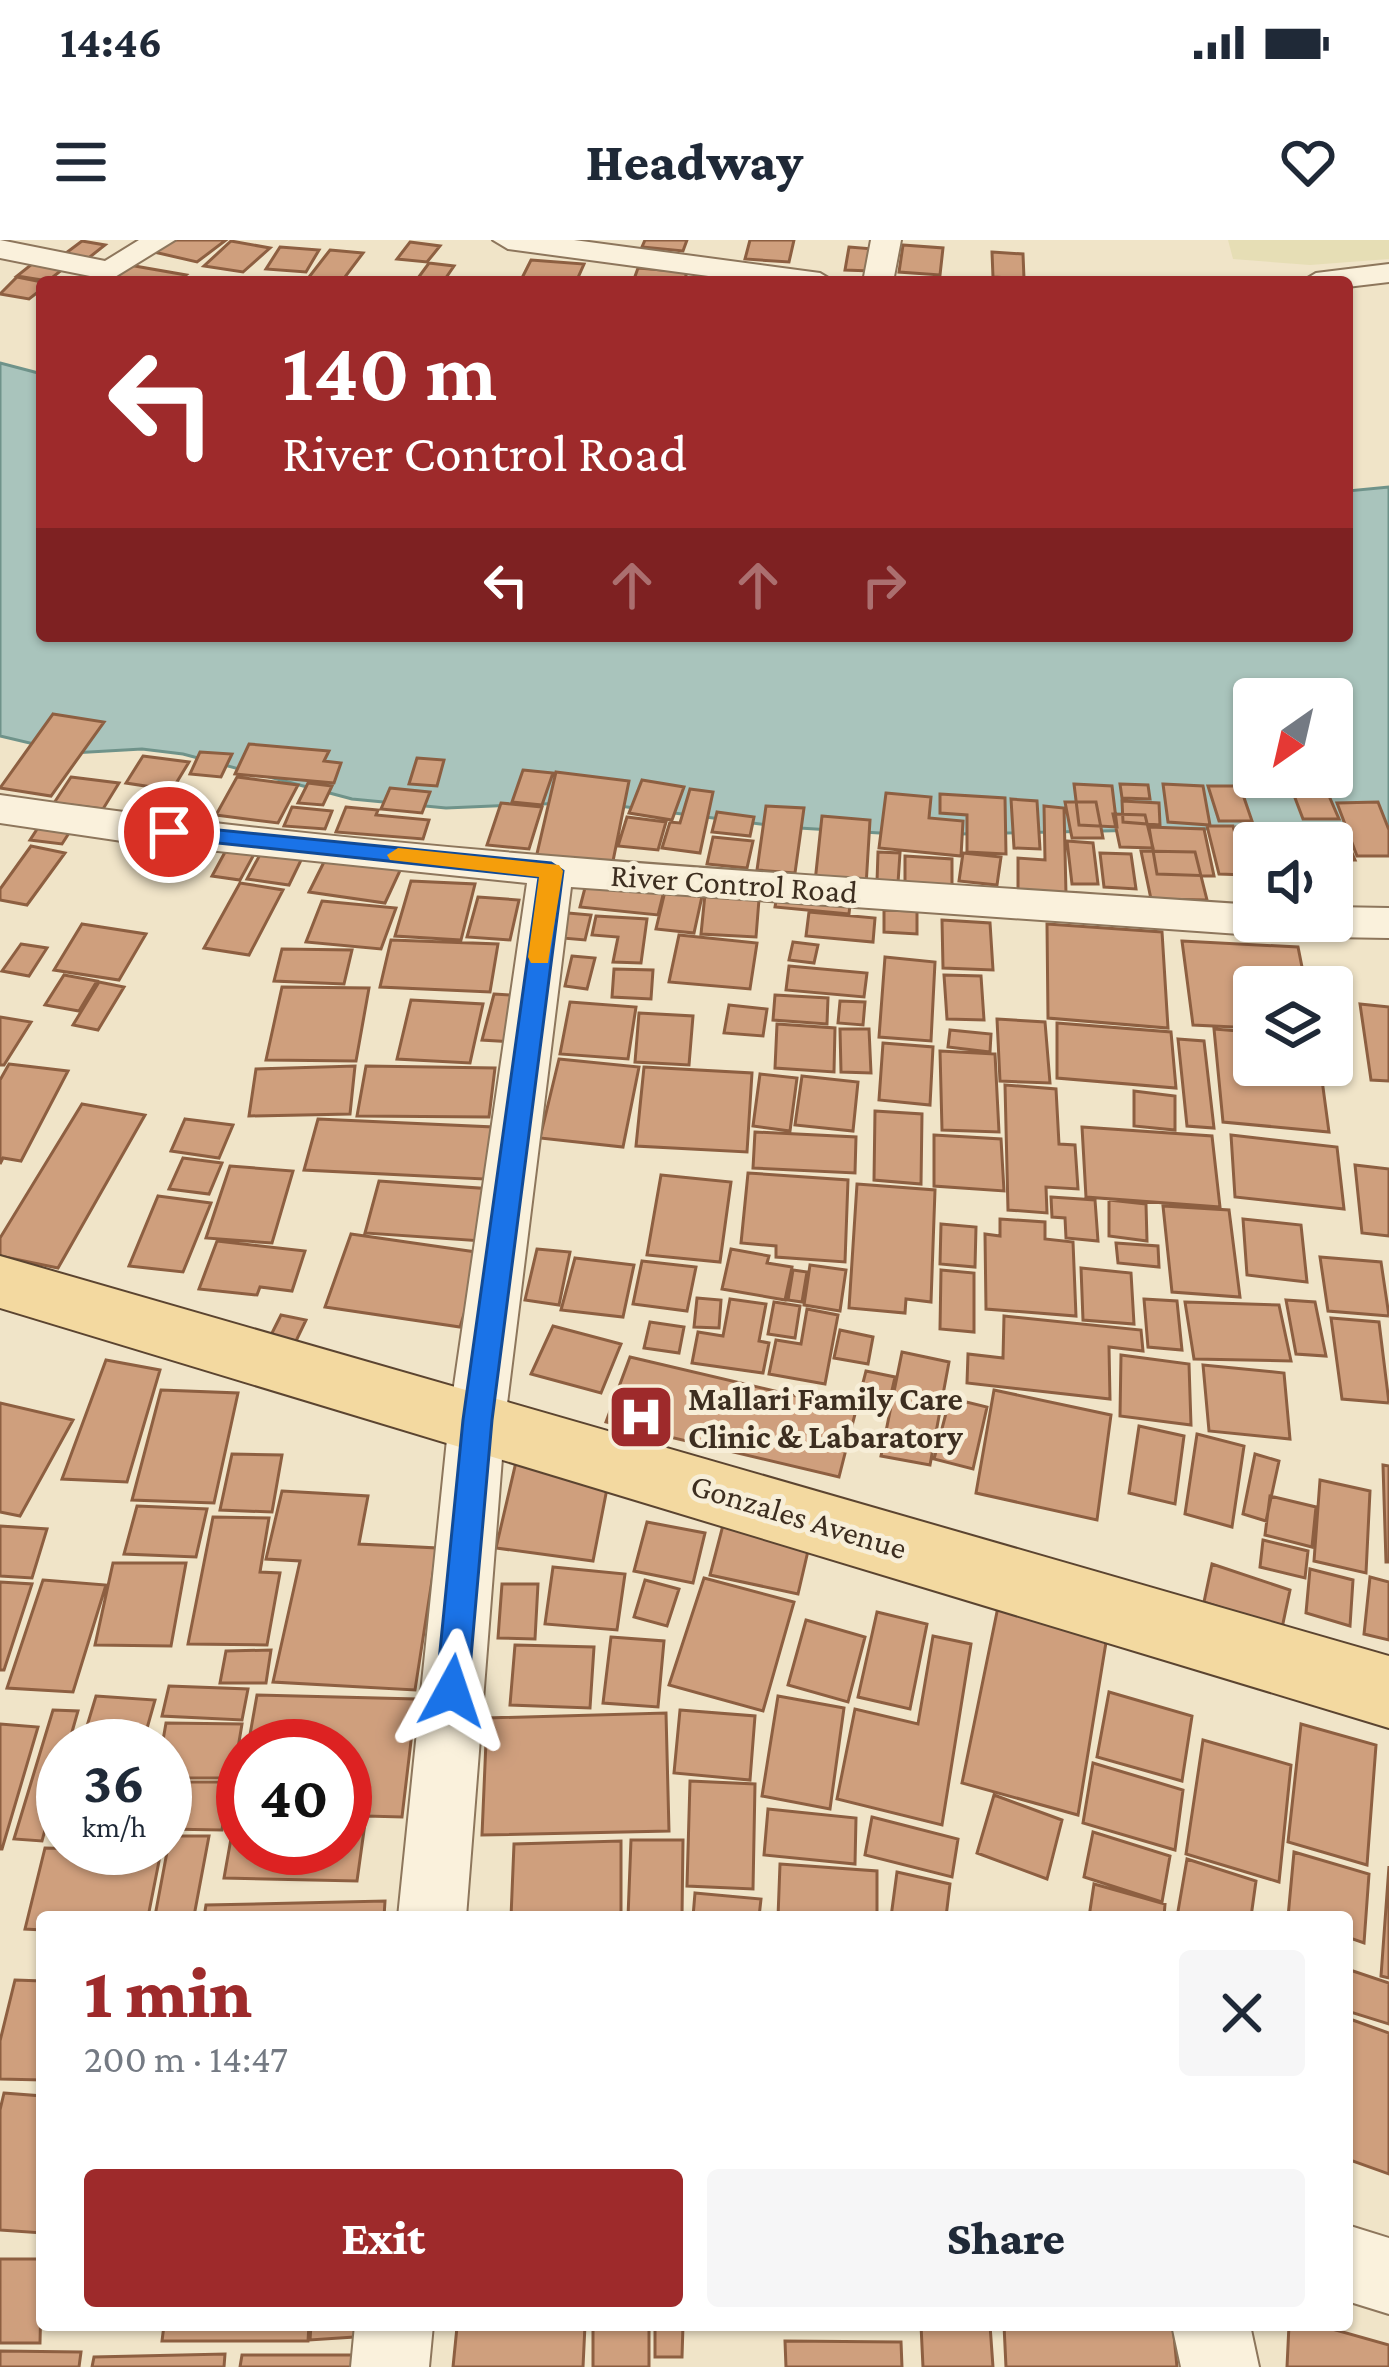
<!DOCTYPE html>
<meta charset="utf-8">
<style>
:root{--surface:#fff;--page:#f6f6f7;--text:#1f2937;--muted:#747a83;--accent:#9e2a2b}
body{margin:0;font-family:"Crimson Pro",serif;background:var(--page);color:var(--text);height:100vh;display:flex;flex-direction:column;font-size:45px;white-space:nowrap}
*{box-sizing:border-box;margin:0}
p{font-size:39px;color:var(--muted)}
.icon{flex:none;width:66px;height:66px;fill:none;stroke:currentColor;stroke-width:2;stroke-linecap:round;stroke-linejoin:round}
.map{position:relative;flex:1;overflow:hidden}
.sheet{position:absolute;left:36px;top:1671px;width:1317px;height:420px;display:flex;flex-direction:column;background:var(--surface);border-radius:12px;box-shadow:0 3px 9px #0004}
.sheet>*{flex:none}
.guide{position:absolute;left:36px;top:36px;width:1317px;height:366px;border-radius:12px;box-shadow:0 3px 9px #0004;background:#9e2a2b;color:#fff;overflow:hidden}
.needle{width:78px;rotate:214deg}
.fabs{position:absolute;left:1233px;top:438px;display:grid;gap:24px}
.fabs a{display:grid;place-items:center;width:120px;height:120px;border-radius:12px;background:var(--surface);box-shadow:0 3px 9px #0004;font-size:60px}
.speed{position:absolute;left:36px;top:1479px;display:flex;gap:24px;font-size:60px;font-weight:700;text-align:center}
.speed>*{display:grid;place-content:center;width:156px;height:156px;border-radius:50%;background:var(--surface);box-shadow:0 3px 9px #0004;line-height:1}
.speed small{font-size:30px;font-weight:400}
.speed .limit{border:18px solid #d22;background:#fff;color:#111}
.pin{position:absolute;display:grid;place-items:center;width:102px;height:102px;color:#fff;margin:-51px;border:6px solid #fff;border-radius:50%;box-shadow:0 3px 12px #0007}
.me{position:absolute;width:132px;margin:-66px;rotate:5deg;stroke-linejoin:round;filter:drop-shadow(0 0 9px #0008)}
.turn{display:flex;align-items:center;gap:42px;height:252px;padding:0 48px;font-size:54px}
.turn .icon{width:156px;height:156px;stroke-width:2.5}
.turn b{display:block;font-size:84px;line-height:102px}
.lanes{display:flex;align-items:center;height:114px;padding:0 48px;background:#0003;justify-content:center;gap:60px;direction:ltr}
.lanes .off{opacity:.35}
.round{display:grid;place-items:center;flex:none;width:126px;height:126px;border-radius:12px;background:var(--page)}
.overview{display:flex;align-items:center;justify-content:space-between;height:204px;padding:0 48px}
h1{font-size:72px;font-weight:800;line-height:90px;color:var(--accent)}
.primary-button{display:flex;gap:24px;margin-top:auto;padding:24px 48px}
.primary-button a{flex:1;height:138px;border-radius:12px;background:var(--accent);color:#fff;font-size:48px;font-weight:800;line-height:138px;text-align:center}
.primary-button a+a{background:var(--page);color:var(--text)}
.status{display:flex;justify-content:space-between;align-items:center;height:84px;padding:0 60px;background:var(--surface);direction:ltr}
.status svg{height:33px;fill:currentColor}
header{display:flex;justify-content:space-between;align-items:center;height:156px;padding:0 48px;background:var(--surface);font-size:54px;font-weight:800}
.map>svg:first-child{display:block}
.farmland{fill:#e6deb5}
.water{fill:#a9c4bc;stroke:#6f938a;stroke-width:3;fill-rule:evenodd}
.building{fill:#cf9f7d;stroke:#8d5f41;stroke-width:3}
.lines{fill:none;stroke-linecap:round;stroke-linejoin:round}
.minor-casing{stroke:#8d765c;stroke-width:4}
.major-casing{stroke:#5b4430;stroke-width:4}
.minor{fill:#faf1dc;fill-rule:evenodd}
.major{fill:#f3d9a0;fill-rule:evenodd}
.route{fill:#1a73e8;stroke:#114b97;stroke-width:3}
.slow{fill:#f59e0b}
.labels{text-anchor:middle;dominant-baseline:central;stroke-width:10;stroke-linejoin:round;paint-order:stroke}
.street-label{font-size:33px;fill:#3d2e20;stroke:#f7eed8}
.poi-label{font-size:33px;font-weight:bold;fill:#3d2e20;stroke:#f7eed8;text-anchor:start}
</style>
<div class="status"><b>14:46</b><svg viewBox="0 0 49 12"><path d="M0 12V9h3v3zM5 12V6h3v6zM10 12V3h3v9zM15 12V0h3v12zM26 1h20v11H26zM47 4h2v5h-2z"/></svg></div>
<header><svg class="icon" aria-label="menu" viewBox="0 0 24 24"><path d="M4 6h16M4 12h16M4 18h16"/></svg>Headway<svg class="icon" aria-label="heart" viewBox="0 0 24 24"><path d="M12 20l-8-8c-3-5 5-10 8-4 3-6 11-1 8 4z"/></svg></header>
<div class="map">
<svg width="1389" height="2127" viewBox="0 0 1389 2127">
<rect width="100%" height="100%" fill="#f0e4c8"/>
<path class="farmland" d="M1228 0H1389V19L1310 25 1233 19Z"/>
<path class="water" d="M0 123 42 134V396H1347V251L1389 247V585L912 595 783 587 588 562 446 568 352 559 183 514 142 509 72 513 0 496ZM1254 459H1332V537H1254Z"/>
<path class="building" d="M171 0H226L197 22 154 12Z
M645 0H687L683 11 642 7Z
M750 0H794L789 22 745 19Z
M82 1 105 5 86 20 62 16Z
M231 1 270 8 243 32 204 26Z
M410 2 440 6 427 22 397 19Z
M903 5 943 8 940 35 899 32Z
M280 7 319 10 306 32 266 29Z
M849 7 874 9 871 31 845 30Z
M330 10 363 13 342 41 309 37Z
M992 12 1023 14 1024 39 993 37Z
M37 20 68 25 48 41 17 36Z
M531 20 584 24 576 42H520Z
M429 23 454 26 443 42H415Z
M129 25 186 35 177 42H107Z
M638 28 687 32 684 42H633Z
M17 37 42 42V49L29 59 0 54Z
M53 474 104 482 51 556 0 548Z
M249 504 329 511 324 521 341 523 334 543 235 534Z
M200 512 232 514 221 537 190 534Z
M143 516 189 522 172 550 126 543Z
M417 518 444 520 437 546 409 544Z
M523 530 553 533 542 565 512 562Z
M556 532 629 541 612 626 536 618Z
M71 537 119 543 103 569 54 563Z
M237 537 298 545 278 583 216 575Z
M642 540 684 547 672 580 629 573Z
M308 543 332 546 323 565 298 563Z
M1074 544 1112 546 1117 587 1079 585Z
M1120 544 1148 545 1150 559 1122 558Z
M1163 544 1203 546 1210 585 1168 582Z
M1208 546H1240L1252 581H1219Z
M390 548 430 552 422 573 381 569Z
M690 549 713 552 700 613 662 608 670 582 680 583Z
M1326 549 1339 579H1303L1292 550Z
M886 553 931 557 929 578 963 581 961 616 879 608Z
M940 554 1005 558 1006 614 967 612V575L940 573Z
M1011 559 1037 561 1040 609 1014 608Z
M1122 561 1159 563 1160 585 1123 582Z
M1065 562H1096L1103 598H1072Z
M1378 562 1389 590V616H1357L1337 563Z
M501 563 542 567 529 609 487 605Z
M766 566 804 568 795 633 757 630Z
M1044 566 1064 568 1066 654 1018 650V618L1045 620Z
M292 567 332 571 325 589 284 586Z
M346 567 378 570 376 575 429 580 423 599 336 592Z
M717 572 754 577 750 596 712 592Z
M1113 574 1145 575 1153 608 1120 607Z
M822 576 870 580 866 646 815 642Z
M45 577 76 582 62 604 30 600Z
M627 577 666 582 658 610 618 606Z
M1207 586H1233L1246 635 1219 634Z
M1149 587 1204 589 1214 636 1157 634Z
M1237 587H1265L1269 603H1254V636H1250Z
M1300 587 1307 603H1274L1268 588Z
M1344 594 1355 620H1332V603H1312L1309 595Z
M713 597 753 601 747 628 707 624Z
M1067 601 1093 603 1098 644H1072Z
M230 603 258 607 240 640 212 636Z
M31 606 65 613 27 665 0 660V649Z
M264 607 305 612 289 645 247 639Z
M1141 611 1195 612 1207 660 1151 659Z
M329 612 404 622 385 663 309 652Z
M878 612 900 613 898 643 877 642Z
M963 613 1001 617 997 645 959 641Z
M1100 613 1131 614 1136 649 1104 647Z
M905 616 952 619V655L905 652Z
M587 640 665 647 658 675 580 667Z
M411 641 475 644 461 700 395 696Z
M240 643 283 650 249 715 204 708Z
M667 643 704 647 694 693 656 689Z
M706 644 760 647 756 697 701 694Z
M778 649 851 655 849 674 775 667Z
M478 657 519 660 510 700 467 697Z
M322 661 396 668 381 709 306 702Z
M884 670 917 671V694L884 692Z
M809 672 875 678 873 702 806 696Z
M568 673 591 675 585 700 562 698Z
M596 676 647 679 641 723 613 722 618 697 592 695Z
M942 680 990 683 993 730 943 728Z
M82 684 146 694 119 740 54 730Z
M1047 684 1162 692 1168 788 1048 778Z
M679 695 757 703 750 749 669 742Z
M391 700 498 704 490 752 380 747Z
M1182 701 1298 707 1306 747H1254V788L1193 785Z
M793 702 818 705 814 723 789 720Z
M21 704 47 708 29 736 2 731Z
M282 709 352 710 344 744 274 741Z
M572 716 595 718 587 749 565 746Z
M885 717 935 722 931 801 879 797Z
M789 726 867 733 864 757 786 750Z
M614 729 653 730 651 759 612 757Z
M64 735 97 741 79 771 45 765Z
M944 735 981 736 984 780 947 779Z
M99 742 124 747 98 790 73 785Z
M282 747 369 748 356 821 266 820Z
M494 754 524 756 513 802 482 800Z
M775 755 828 758 827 784 773 780Z
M411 760 483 764 470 823 397 819Z
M840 761 865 762 863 785 838 783Z
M570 762 636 767 628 819 560 814Z
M1360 764 1389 767V841L1371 840Z
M729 765 767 769 763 796 724 793Z
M639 773 693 776 689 825 635 822Z
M0 777 31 782 4 825H0Z
M997 779 1045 782 1050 843 1000 841Z
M1057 783 1171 792 1176 848 1057 838Z
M777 784 835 788 834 832 775 828Z
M840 789H869L871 833 841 832Z
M1214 789 1251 792 1254 825H1320L1329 892 1223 882Z
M950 790 991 794 990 812 948 807Z
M1178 799 1204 801 1214 888 1187 886Z
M883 803 933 807 930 865 879 860Z
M940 811 995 814 999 892 942 890Z
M559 819 639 827 623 907 540 898Z
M9 824 68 831 21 921 3 918 0 924V840Z
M355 826 350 874 249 876 256 829Z
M366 826 495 828 489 877 357 876Z
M644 827 752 833 747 912 636 906Z
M760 834 797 838 790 891 753 886Z
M802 836 858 842 853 891 795 885Z
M1005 845 1056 849 1059 904 1075 905 1078 949 1046 947 1047 973 1008 970Z
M1134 851 1175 856V890L1134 886Z
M82 864 145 875 58 1028 0 1016V998Z
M875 871 922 874 921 944 874 940Z
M185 879 233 885 219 918 171 911Z
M318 879 493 887 484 939 304 930Z
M1082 887 1212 896 1220 967 1086 957Z
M755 892 856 897 855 933 753 928Z
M934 895 1001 899 1004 951 934 946Z
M1231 895 1337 907 1344 969 1235 957Z
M183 918 222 923 209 954 169 949Z
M1355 925 1389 929V996L1362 993Z
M230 926 293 931 272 1003 206 998Z
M748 933 848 940 845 1022 776 1017V1006L741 1003Z
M661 935 731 942 720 1022 647 1015Z
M379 941 492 949 482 1001 365 993Z
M857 944 935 950 931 1062 906 1059 905 1073 849 1068Z
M158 956 211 963 183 1032 129 1026Z
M1051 957 1095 960 1098 1001 1066 998 1065 978 1052 977Z
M1109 960 1146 964 1147 1001 1109 996Z
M1163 966 1229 970 1240 1057 1172 1052Z
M1000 979 1045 982V999L1073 1002 1076 1076 986 1069 985 994 1000 996Z
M1243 979 1301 985 1307 1042 1247 1035Z
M941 984 976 987 975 1027 940 1024Z
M351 994 483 1013 460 1087 325 1067Z
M217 1001 305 1011 292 1051 260 1047 257 1055 199 1049Z
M1116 1003 1158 1006 1159 1027 1118 1023Z
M537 1009 570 1012 559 1065 525 1060Z
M731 1009 769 1016 767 1023 792 1027 785 1060 722 1049Z
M1320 1017 1381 1022 1389 1076 1328 1071Z
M575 1018 634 1025 623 1077 561 1070Z
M642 1021 696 1027 687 1071 633 1064Z
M810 1025 846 1030 840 1071 804 1065Z
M1081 1028 1131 1033 1134 1084 1083 1080Z
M793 1030 807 1032 802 1062 788 1060Z
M941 1030 974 1033V1092L940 1089Z
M697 1058 721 1060 719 1088 694 1087Z
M730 1059 766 1064 759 1101 769 1103 763 1133 692 1123 698 1092 723 1096Z
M1144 1059 1177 1061 1182 1110 1148 1107Z
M1286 1060 1315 1062 1326 1116 1296 1114Z
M774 1062 800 1066 795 1098 768 1094Z
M1185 1062 1279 1065 1291 1121 1194 1119Z
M807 1069 838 1075 825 1144 769 1134 776 1100 801 1104Z
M281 1075 306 1080 296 1101 271 1095Z
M1004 1076 1141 1090 1143 1111 1109 1107 1110 1159 967 1143 968 1114 1003 1118Z
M1331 1078 1379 1082 1389 1163 1342 1159Z
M650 1082 684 1087 679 1113 644 1108Z
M553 1086 621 1104 601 1153 531 1134Z
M840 1090 873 1097 868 1124 834 1118Z
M902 1112 949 1122 930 1225 881 1216Z
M1121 1115 1189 1124 1191 1185 1120 1176Z
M630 1117 856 1170 839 1237 606 1182Z
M106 1120 160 1130 127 1242 62 1239Z
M1203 1125 1284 1133 1290 1199 1209 1191Z
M866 1131 895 1137 887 1172 857 1166Z
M161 1150 238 1153 214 1263 132 1260Z
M994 1150 1111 1175 1097 1280 976 1253Z
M950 1158 987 1167 973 1229 934 1219Z
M0 1163 73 1180 20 1276 0 1272Z
M1139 1186 1184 1196 1175 1264 1129 1253Z
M1197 1194 1244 1206 1232 1287 1185 1274Z
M232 1214 282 1215 272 1272 220 1270Z
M1255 1214 1279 1221 1266 1281 1243 1274Z
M516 1222 610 1233 593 1321 496 1308Z
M1383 1225 1389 1226V1322H1386Z
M1320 1240 1370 1251 1366 1333 1314 1321Z
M282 1251 368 1256 359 1304 437 1308 415 1450 273 1442 300 1321 266 1319Z
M1270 1256 1316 1267 1312 1307 1265 1295Z
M137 1266 207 1269 196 1317 124 1314Z
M728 1266 814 1285 798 1354 710 1335Z
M213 1277 269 1278 260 1332 280 1333 267 1405 188 1404Z
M647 1282 705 1293 693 1343 634 1331Z
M0 1286 47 1289 32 1338 0 1336Z
M1263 1300 1308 1311 1305 1338 1260 1327Z
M113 1323H186L171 1406 95 1405Z
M1212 1324 1290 1350 1282 1388 1204 1362Z
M553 1327 625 1334 617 1390 545 1384Z
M1310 1329 1353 1340 1350 1386 1306 1373Z
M1370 1337 1389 1342V1400L1364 1394Z
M704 1338 794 1362 763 1471 669 1445Z
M43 1340 106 1345 73 1452 7 1448Z
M645 1340 679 1349 667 1386 634 1377Z
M0 1342 32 1344 4 1430H0Z
M502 1344H538L535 1399 498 1398Z
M999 1362 1108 1390 1078 1575 962 1543Z
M877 1372 927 1384 910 1469 858 1457Z
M806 1380 865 1397 848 1462 788 1445Z
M933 1396 971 1404 942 1585 837 1559 855 1469 918 1484Z
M611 1397 664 1401 658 1467 603 1463Z
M515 1405 594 1407 590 1468 510 1465Z
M271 1410 266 1443H220L226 1411Z
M169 1446 248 1449 242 1480 162 1476Z
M1109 1452 1192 1476 1182 1541 1097 1517Z
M257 1455 416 1459 402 1577 366 1576 357 1641 224 1638 243 1531V1608H345V1506H248Z
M96 1456 155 1460 142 1506H81Z
M778 1456 844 1468 830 1569 762 1556Z
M53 1470 78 1471 68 1506H63V1524L42 1601 14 1599Z
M680 1470 755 1476 750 1540 674 1533Z
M666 1473 669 1591 482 1595 487 1478Z
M166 1483 242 1484 233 1538H165L162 1506Z
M0 1484 38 1487 2 1609H0Z
M1301 1484 1376 1505 1367 1625 1288 1602Z
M1203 1500 1291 1525 1279 1642 1186 1614Z
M1093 1523 1183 1550 1175 1610 1083 1583Z
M690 1541 755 1544 753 1649 687 1646Z
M173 1542H229L222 1590 166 1589Z
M994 1555 1062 1580 1047 1639 977 1613Z
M768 1569 856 1578 855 1624 764 1615Z
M872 1577 958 1599 952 1637 865 1615Z
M1093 1592 1170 1616 1162 1662 1084 1637Z
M170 1596H209L194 1676H155Z
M631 1600H683L682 1677H628Z
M621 1601V1677H511L514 1604Z
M45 1608 161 1611 148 1677H42V1690L25 1689Z
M1294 1612 1369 1634 1364 1703 1347 1697V1677H1288Z
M1187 1619 1256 1641 1251 1677H1177Z
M780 1624 877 1631V1677H778Z
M1389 1626V1738L1381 1736Z
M897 1632 950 1644 946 1677H891Z
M1094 1644 1165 1664 1164 1677H1089Z
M695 1653 761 1659 759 1677H693Z
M385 1661 384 1677H204L206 1665Z
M1347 1729 1389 1743V1784L1347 1771Z
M15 1740 42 1741V1840L0 1839V1801Z
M1347 1778 1389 1793V1934L1347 1919Z
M4 1853 42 1856V1993L0 1990V1870Z
M0 2019H42L40 2103H0Z
M164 2085H309L308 2101H162Z
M311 2085H369V2096L310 2100Z
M548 2085H585L583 2127H453L457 2087 548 2089Z
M593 2085H649V2127H593Z
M655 2085H683L682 2117H655Z
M921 2085H990L993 2127H923Z
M1004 2085H1173L1177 2127H1006Z
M1289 2085H1318L1389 2105V2127H1287Z
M785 2101 901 2102 902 2127H786Z
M0 2111 81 2112 79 2127H0Z
M225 2114 224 2127H92L94 2117Z
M242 2115H369L368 2127H240Z"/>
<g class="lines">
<g class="minor-casing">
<path id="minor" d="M0 0 105 21 139 0H175L110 40 0 18Z
M493 0H574L820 33 835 42H753L508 9Z
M871 0H901L893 42H863Z
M1389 24V42L1347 47V42H1301L1316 33Z
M0 555C415 616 836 636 1254 665V681H1332V667L1389 668V698L1268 696 571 647 505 1180 466 1677H398L449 1180 527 643 122 601 0 583Z
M1347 1985 1389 1998V2074L1347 2061Z
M355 2085H433L429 2127H351Z
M1172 2085H1250L1259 2127H1181Z"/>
</g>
<g class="major-casing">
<path id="major" d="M0 1016 1389 1416V1488L0 1068Z"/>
</g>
<use href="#minor" class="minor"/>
<use href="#major" class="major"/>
</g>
<path class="route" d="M169 585 551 623 563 631 492 1180 468 1451 464 1462 452 1466 441 1462 436 1451 463 1180 539 637 161 597 158 592Z"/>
<path class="slow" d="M398 608 559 625 563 631 548 723H531L528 717 539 637 390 620 387 615Z"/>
<defs>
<g id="hospital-square" transform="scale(3.45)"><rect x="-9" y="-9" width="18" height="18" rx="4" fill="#9e2a2b" stroke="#f7eed8"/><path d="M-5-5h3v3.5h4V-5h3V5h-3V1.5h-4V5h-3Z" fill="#fff"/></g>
</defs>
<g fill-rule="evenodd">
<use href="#hospital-square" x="641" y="1177"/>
</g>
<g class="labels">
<g class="street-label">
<text transform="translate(734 643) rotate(4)">River Control Road</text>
<text transform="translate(799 1276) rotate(17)">Gonzales Avenue</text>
</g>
<g class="poi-label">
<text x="688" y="1158">Mallari Family Care<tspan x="688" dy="38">Clinic &amp; Labaratory</tspan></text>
</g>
</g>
</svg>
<div class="fabs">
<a><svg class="needle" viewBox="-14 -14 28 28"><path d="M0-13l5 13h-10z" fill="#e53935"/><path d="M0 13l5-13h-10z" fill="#747a83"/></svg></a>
<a><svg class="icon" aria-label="sound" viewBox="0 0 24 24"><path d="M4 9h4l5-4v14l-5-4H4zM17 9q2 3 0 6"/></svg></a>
<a><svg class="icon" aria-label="layers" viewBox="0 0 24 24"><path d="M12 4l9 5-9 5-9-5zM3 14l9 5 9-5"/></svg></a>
</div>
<div class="speed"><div>36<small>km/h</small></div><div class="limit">40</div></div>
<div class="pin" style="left:169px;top:592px;background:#d93025"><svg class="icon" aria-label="arrive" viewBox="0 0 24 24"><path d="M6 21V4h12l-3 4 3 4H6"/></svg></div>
<svg class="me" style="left:452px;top:1451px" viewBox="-20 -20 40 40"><path d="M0-17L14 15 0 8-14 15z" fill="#1a73e8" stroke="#fff" stroke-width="4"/></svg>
<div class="guide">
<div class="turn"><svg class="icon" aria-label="left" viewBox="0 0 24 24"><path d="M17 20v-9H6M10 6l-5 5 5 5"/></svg><div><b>140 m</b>River Control Road</div></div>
<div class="lanes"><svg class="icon" aria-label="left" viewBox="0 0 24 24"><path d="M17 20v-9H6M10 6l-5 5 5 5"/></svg><svg class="icon off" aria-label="ahead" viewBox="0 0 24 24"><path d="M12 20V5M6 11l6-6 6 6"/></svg><svg class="icon off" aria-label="ahead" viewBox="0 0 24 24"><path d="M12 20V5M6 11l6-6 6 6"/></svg><svg class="icon off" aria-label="right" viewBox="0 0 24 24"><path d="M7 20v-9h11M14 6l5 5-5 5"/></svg></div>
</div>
<section class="sheet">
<div class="overview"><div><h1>1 min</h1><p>200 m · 14:47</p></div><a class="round"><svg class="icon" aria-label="close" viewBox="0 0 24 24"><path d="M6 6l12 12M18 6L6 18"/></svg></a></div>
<div class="primary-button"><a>Exit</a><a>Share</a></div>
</section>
</div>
